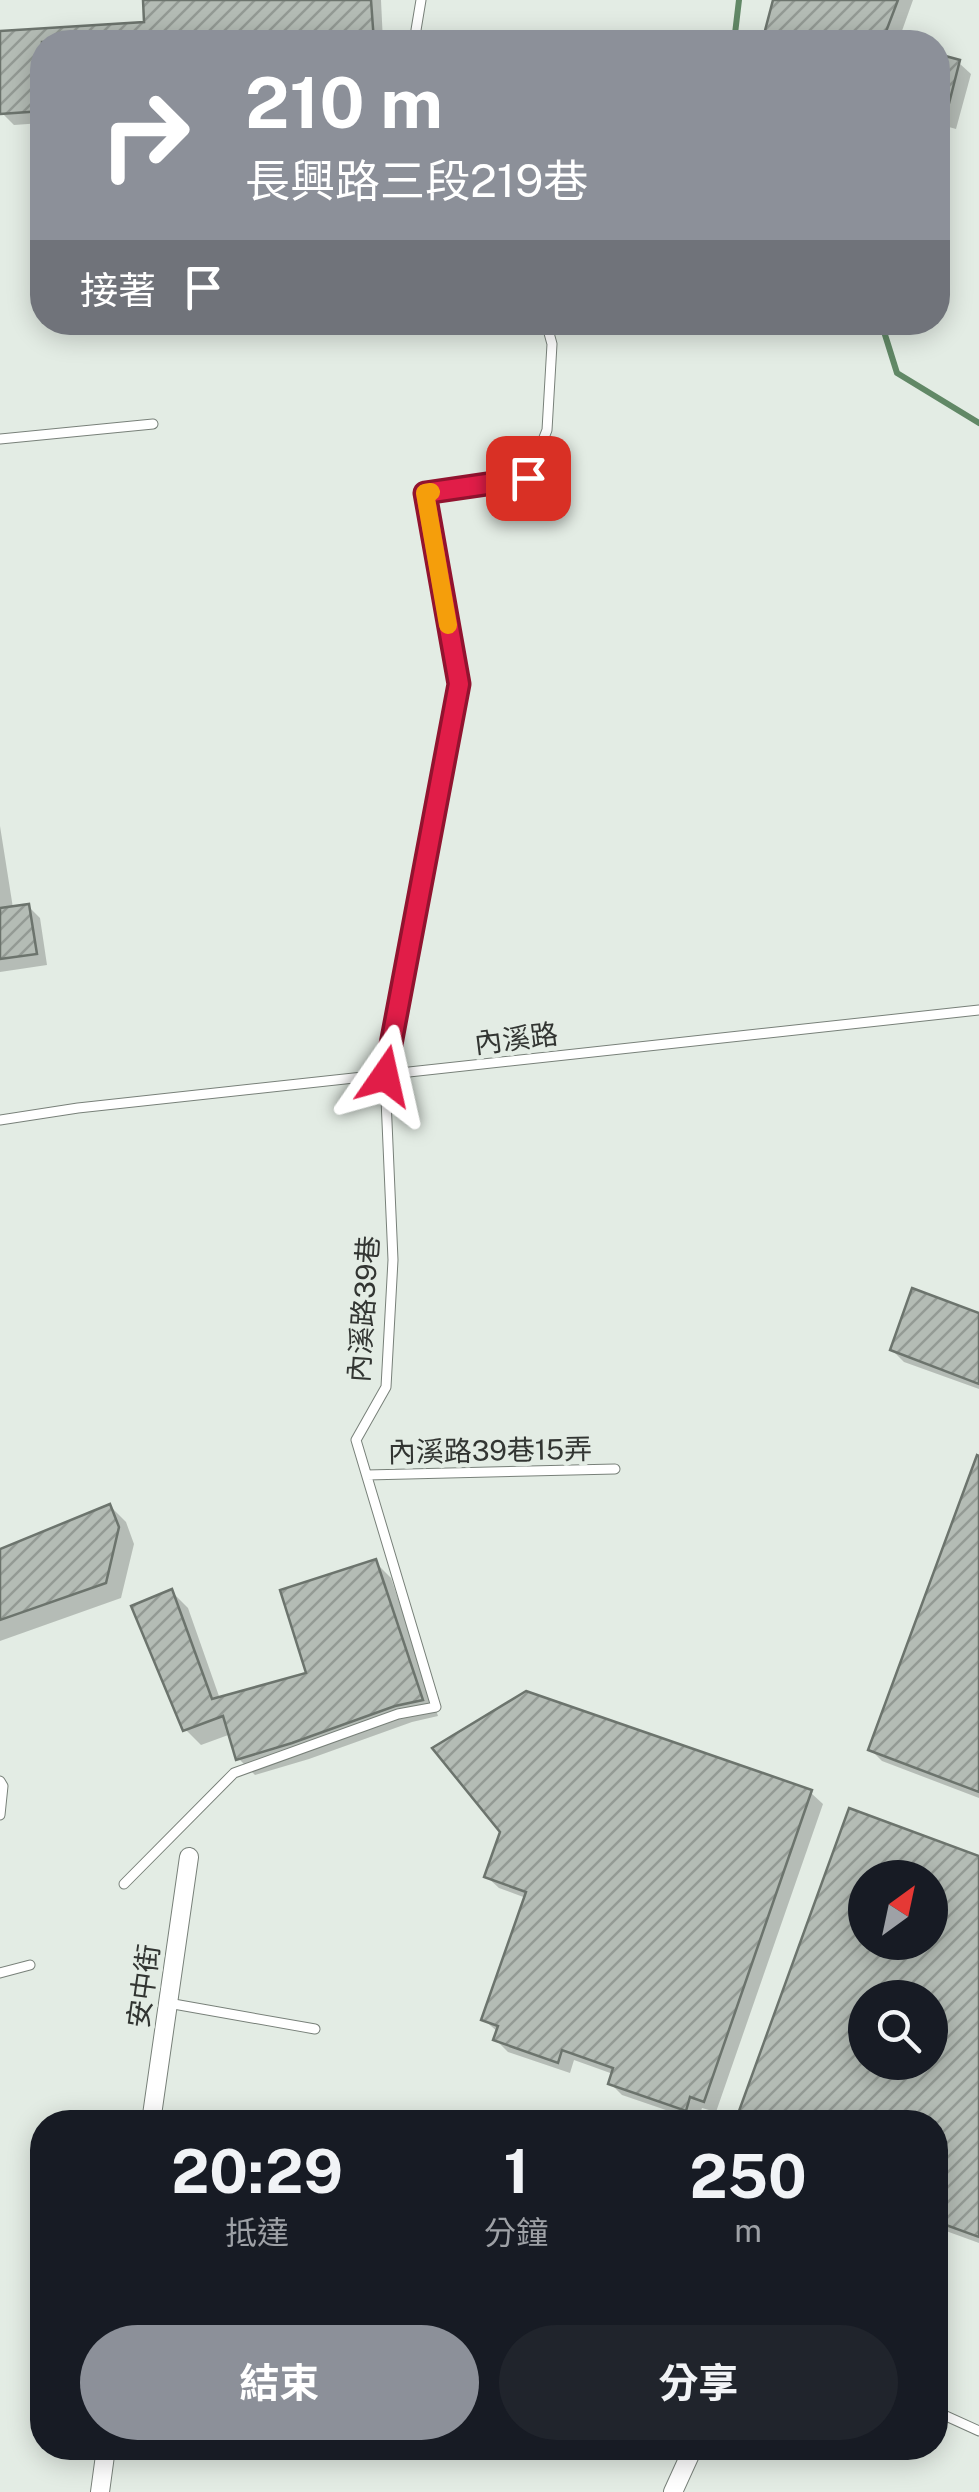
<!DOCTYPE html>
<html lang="zh-TW">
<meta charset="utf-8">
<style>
:root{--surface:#171b24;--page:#20242c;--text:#f1f3f6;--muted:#9ea1a6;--accent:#8c9099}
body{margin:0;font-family:"Public Sans","Noto Sans TC",sans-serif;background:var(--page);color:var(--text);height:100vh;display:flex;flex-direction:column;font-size:38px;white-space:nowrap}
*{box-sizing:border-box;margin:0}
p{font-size:32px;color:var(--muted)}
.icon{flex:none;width:55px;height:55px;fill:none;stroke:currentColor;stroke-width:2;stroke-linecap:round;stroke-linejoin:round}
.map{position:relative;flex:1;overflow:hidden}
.details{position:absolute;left:30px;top:2110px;width:918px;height:350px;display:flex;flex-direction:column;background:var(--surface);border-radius:40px;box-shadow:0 5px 25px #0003}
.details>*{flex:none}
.top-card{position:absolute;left:30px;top:30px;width:920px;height:305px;border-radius:40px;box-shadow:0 5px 25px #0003;background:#8c9099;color:#fff;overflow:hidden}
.needle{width:65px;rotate:33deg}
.tools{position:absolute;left:848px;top:1860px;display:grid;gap:20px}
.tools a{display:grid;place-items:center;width:100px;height:100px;border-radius:50%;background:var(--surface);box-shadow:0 5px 25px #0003;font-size:50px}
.pin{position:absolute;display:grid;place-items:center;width:85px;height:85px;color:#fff;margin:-42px;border-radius:20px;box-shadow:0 5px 15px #0006}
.me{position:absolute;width:110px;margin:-55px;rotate:11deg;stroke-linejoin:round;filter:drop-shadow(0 0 8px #0008)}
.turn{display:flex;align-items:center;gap:35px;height:210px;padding:0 50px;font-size:45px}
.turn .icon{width:130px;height:130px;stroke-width:2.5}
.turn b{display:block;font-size:70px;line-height:85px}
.then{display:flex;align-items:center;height:95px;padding:0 50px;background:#0003;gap:20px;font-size:38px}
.eta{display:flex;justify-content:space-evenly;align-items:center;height:170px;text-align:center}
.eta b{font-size:60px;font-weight:700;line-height:70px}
.cta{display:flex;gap:20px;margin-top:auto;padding:20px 50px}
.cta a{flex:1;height:115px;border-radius:60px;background:var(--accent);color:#fff;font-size:40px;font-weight:700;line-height:115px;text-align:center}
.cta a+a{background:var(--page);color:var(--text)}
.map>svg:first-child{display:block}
.shadow{fill:#0003;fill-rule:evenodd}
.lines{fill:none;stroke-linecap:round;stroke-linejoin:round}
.stream{stroke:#618866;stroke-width:6}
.building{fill:url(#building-hatch);stroke:#6c746d;stroke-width:2.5;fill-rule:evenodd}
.service-casing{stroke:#788079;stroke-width:11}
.minor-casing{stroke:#788079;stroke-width:20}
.service{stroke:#fff;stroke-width:9}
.minor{stroke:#fff;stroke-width:18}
.route-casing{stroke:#92132f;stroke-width:25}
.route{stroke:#e11d48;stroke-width:18}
.slow{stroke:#f59e0b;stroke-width:18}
.labels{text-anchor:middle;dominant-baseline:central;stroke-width:9;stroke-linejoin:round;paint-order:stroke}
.street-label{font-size:28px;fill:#323532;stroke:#e3ece4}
</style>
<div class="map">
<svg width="979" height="2492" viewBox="0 0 979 2492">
<defs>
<pattern id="building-hatch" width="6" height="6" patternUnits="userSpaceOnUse" patternTransform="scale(2.5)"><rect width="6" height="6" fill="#b4bcb5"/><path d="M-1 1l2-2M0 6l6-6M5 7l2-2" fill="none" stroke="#939a94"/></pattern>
</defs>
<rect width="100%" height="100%" fill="#e3ece4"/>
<path class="shadow" d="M145 0H381L383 42H42V123L14 125 2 113 0 33 147 24Z
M776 0H913L898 42H765Z
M938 57 959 63 971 74 956 129 938 124Z
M0 826 13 908 28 906 40 918 47 965 0 972Z
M979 1315V1389L904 1362 892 1350Z
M979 1458V1798L882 1761 870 1749Z
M110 1506 126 1522 134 1544 121 1598 0 1641V1552Z
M375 1562 391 1578 438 1716 412 1722 309 1759 255 1775 239 1759 231 1734 201 1745 185 1729 172 1592 188 1608 220 1699 309 1675Z
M811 1793 823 1804 716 2112 702 2108 698 2121 622 2095 610 2083 613 2074 574 2060 570 2073 508 2052 496 2040 498 2032 484 2020 526 1898 499 1888 487 1877Z
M851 1812 979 1858V2243L935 2227V2122H738ZM865 1878H930V1942H865ZM865 1998H930V2062H865Z"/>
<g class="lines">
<path class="stream" d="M734 42 739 0
M881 322 897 373 979 423"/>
</g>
<path class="building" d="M143 0H371L374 42H42V111L0 114V31L144 22Z
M773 0H898L882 42H762Z
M938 54 960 60 943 127 938 126Z
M29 904 37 954 0 959V908Z
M912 1288 979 1313V1384L890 1350Z
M977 1455 979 1456V1792L868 1750Z
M110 1504 119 1527 106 1583 0 1620V1549Z
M376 1559 423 1700 395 1706 292 1743 236 1760 223 1716 183 1731 131 1606 172 1589 212 1699 306 1673 280 1590Z
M526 1691 812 1790 704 2102 690 2097 686 2111 608 2084 613 2068 562 2050 558 2063 493 2040 498 2026 481 2020 526 1892 484 1877 500 1832 432 1748Z
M849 1808 979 1856V2237L935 2221V2122H735ZM865 1878H930V1942H865ZM865 1998H930V2062H865Z"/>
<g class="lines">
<g class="service-casing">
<path id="service" d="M420 42 416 30 421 0
M0 439 153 424
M0 1120 78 1108 979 1010
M367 1475 615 1469
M0 1781 3 1786 0 1815
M124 1884 234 1773 398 1714 436 1707 356 1440 386 1387 393 1260 385 1076 459 683 425 493 528 478 547 430 552 344 546 322
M0 1973 30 1965
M168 2003 315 2029
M935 2411 979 2431"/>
</g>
<g class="minor-casing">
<path id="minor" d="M151 2122 189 1857
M100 2492 106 2448
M673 2492 693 2448"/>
</g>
<use href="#service" class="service"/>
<use href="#minor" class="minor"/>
</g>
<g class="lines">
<g class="route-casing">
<path id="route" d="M385 1076 459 684 425 493 528 478"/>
</g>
<use href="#route" class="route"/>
<path class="slow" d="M431 492 425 493 448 625"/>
</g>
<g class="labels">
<g class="street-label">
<text transform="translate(516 1038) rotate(-7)">內溪路</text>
<text transform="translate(363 1309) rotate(-86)">內溪路39巷</text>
<text transform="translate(490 1450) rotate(-1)">內溪路39巷15弄</text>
<text transform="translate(143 1986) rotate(-82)">安中街</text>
</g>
</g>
</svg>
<div class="tools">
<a><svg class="needle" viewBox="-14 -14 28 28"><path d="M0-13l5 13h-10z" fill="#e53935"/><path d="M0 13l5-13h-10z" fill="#9ea1a6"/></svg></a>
<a><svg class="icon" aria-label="search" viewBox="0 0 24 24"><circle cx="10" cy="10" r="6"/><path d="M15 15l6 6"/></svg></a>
</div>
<div class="pin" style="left:528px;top:478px;background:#d93025"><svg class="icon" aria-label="arrive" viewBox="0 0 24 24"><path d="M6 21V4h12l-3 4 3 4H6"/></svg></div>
<svg class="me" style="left:385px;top:1076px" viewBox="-20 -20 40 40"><path d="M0-17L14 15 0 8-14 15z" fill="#e11d48" stroke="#fff" stroke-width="4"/></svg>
<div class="top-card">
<div class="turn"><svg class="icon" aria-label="right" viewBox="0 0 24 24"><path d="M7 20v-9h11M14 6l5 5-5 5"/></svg><div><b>210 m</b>長興路三段219巷</div></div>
<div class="then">接著<svg class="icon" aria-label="arrive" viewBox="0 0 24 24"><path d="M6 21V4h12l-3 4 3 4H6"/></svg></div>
</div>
<section class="details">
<div class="eta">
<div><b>20:29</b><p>抵達</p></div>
<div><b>1</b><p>分鐘</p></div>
<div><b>250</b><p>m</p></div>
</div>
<div class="cta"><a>結束</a><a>分享</a></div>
</section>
</div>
